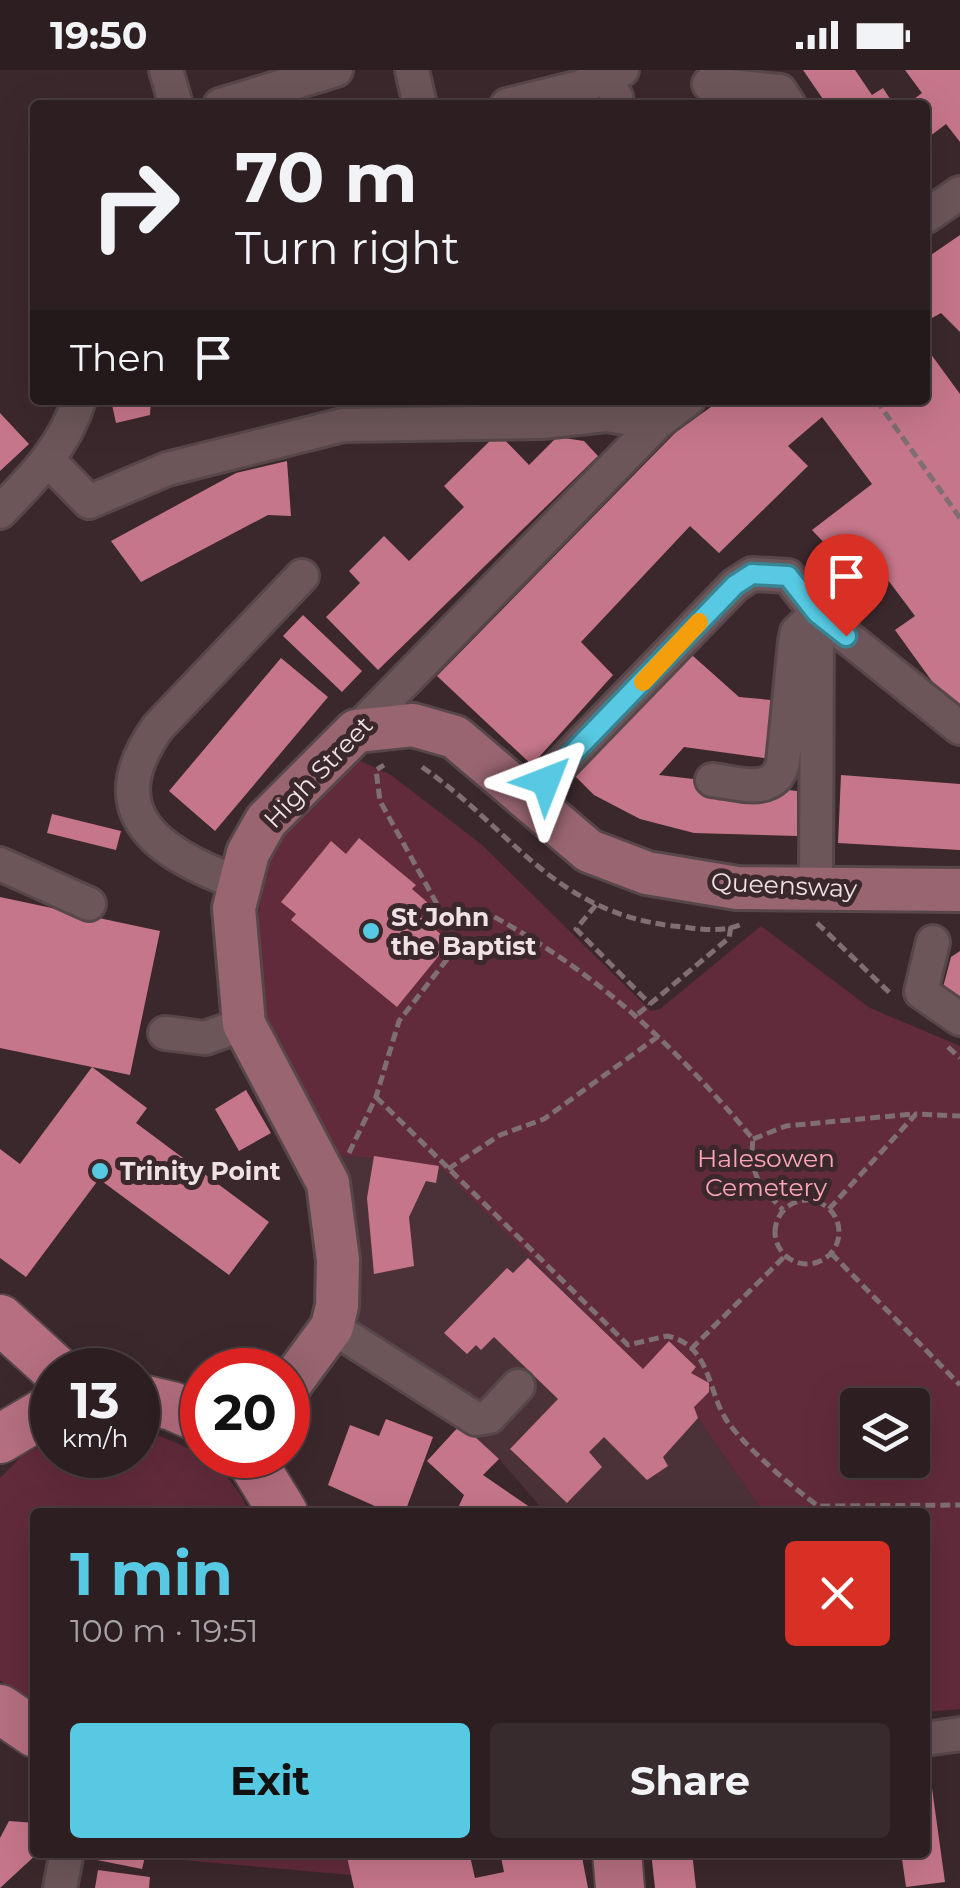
<!DOCTYPE html>
<meta charset="utf-8">
<style>
:root{--surface:#2c1e21;--page:#382b2e;--text:#f1f3f6;--muted:#a6a2a5;--line:#483c3f;--accent:#57c9e2}
body{margin:0;font-family:Montserrat,sans-serif;background:var(--page);color:var(--text);height:100vh;display:flex;flex-direction:column;font-size:38px;white-space:nowrap}
*{box-sizing:border-box;margin:0}
p{font-size:32px;color:var(--muted)}
.icon{flex:none;width:55px;height:55px;fill:none;stroke:currentColor;stroke-width:2;stroke-linecap:round;stroke-linejoin:round}
.map{position:relative;flex:1;overflow:hidden}
.drawer{position:absolute;left:30px;top:1438px;width:900px;height:350px;display:flex;flex-direction:column;background:var(--surface);border-radius:10px;box-shadow:0 10px 40px #0002,0 0 0 2px var(--line)}
.drawer>*{flex:none}
.banner{position:absolute;left:30px;top:30px;width:900px;height:305px;border-radius:10px;box-shadow:0 10px 40px #0002,0 0 0 2px var(--line);background:#2c1e21;color:var(--text);overflow:hidden}
.controls{position:absolute;left:840px;top:1318px;display:grid;gap:20px}
.controls a{display:grid;place-items:center;width:90px;height:90px;border-radius:10px;background:var(--surface);box-shadow:0 10px 40px #0002,0 0 0 2px var(--line);font-size:50px}
.speed{position:absolute;left:30px;top:1278px;display:flex;gap:20px;font-size:50px;font-weight:700;text-align:center}
.speed>*{display:grid;place-content:center;width:130px;height:130px;border-radius:50%;background:var(--surface);box-shadow:0 10px 40px #0002,0 0 0 2px var(--line);line-height:1}
.speed small{font-size:25px;font-weight:400}
.speed .limit{border:15px solid #d22;background:#fff;color:#111}
.pin{position:absolute;display:grid;place-items:center;width:85px;height:85px;color:#fff;margin:-102px -42px;border-radius:50% 50% 50% 0;rotate:-45deg;box-shadow:0 0 10px #0007}
.pin .icon{rotate:45deg}
.me{position:absolute;width:110px;margin:-55px;rotate:45deg;stroke-linejoin:round;filter:drop-shadow(0 0 8px #0008)}
.turn{display:flex;align-items:center;gap:35px;height:210px;padding:0 40px;font-size:45px}
.turn .icon{width:130px;height:130px;stroke-width:2.5}
.turn b{display:block;font-size:70px;line-height:85px}
.then{display:flex;align-items:center;height:95px;padding:0 40px;background:#0003;gap:20px;font-size:38px}
.round{display:grid;place-items:center;flex:none;width:105px;height:105px;border-radius:10px;background:var(--page)}
.overview{display:flex;align-items:center;justify-content:space-between;height:170px;padding:0 40px}
h1{font-size:60px;font-weight:700;line-height:75px;color:var(--accent)}
.button{display:flex;gap:20px;margin-top:auto;padding:20px 40px}
.button a{flex:1;height:115px;border-radius:10px;background:var(--accent);color:#111;font-size:40px;font-weight:700;line-height:115px;text-align:center}
.button a+a{background:var(--page);color:var(--text)}
.status{display:flex;justify-content:space-between;align-items:center;height:70px;padding:0 50px;background:var(--surface);direction:ltr}
.status svg{height:28px;fill:currentColor}
.map>svg:first-child{display:block}
.built{fill:#4b3238}
.green{fill:#622b3b;fill-rule:evenodd}
.building{fill:#c6768a}
.lines{fill:none;stroke-linecap:round;stroke-linejoin:round}
.minor-casing{stroke:#57474a;stroke-width:38}
.major-casing{stroke:#57474a;stroke-width:48}
.highway-casing{stroke:#57474a;stroke-width:52}
.path{stroke:#7f6e72;stroke-width:5;stroke-dasharray:10 5;stroke-linecap:butt}
.minor{stroke:#6c565a;stroke-width:32}
.major{stroke:#986571;stroke-width:42}
.highway{stroke:#b56f80;stroke-width:48}
.route-casing{stroke:#398393;stroke-width:25}
.route{stroke:#57c9e2;stroke-width:18}
.slow{stroke:#f59e0b;stroke-width:18}
.poi-dot{fill:#57c9e2;stroke:#3b282c;stroke-width:4}
.labels{text-anchor:middle;dominant-baseline:central;stroke-width:10;stroke-linejoin:round;paint-order:stroke}
.street-label{font-size:25px;fill:#efe2e5;stroke:#3b282c}
.poi-label{font-size:25px;font-weight:bold;fill:#efe2e5;stroke:#3b282c;text-anchor:start}
.park-label{font-size:25px;fill:#fca5b9;stroke:#3b282c}
</style>
<div class="status"><b>19:50</b><svg viewBox="0 0 49 12"><path d="M0 12V9h3v3zM5 12V6h3v6zM10 12V3h3v9zM15 12V0h3v12zM26 1h20v11H26zM47 4h2v5h-2z"/></svg></div>
<div class="map">
<svg width="960" height="1818" viewBox="0 0 960 1818">
<rect width="100%" height="100%" fill="#3b282c"/>
<path class="built" d="M331 1084 439 1096 644 1298 669 1271 696 1297 694 1306H702L709 1313 698 1348 763 1442H545L499 1389 353 1264Z"/>
<path class="green" d="M358 690 391 705 481 774 651 941 660 939 761 856 870 938 960 976V1639L925 1642V1442H763L698 1348 694 1337 709 1322 708 1313 691 1303 696 1297 670 1271 643 1299 439 1096 331 1084C312 1047 282 1007 271 967 247 885 251 785 313 720 325 708 344 700 358 690ZM858 1335H912V1390H858Z
M138 1360C182 1370 232 1397 249 1442H35V1640L0 1610V1408L23 1385 52 1370V1385H138Z
M171 1783H348L351 1805 171 1789Z"/>
<path class="building" d="M803 0H855L872 25 883 18 894 35H827Z
M905 0H960V72L946 54 925 70V35H906L922 23Z
M960 165V262L941 243 925 252V189Z
M925 276 960 324V650L895 560 915 546 873 490 835 518 816 491 829 478 812 460 872 414 822 347 788 376 808 396 719 483 690 456 581 572 613 605 532 695 437 606 677 361 721 330H925Z
M111 330H151L150 345 116 353Z
M0 343 29 374 0 401Z
M498 363 529 395 557 367 584 371 598 386 378 600 326 547 360 513 349 501 384 466 409 491 464 437 444 416Z
M287 391 291 446 268 445 141 512 111 471 236 403Z
M303 545 362 601 342 622 283 566Z
M684 578 739 627 782 631 771 689 684 677 659 705 797 721V766L694 763 640 749 594 725 565 696Z
M281 588 328 627 215 761 169 721Z
M841 705 960 714V780L838 773Z
M52 744 121 761 116 780 47 763Z
M359 768 416 815 412 819 427 832 417 844 450 872 397 937 291 850 296 844 281 832 331 771 346 784Z
M0 827 160 861 130 1005 92 997 147 1038 136 1053 269 1152 229 1205 99 1109 26 1207 0 1188V1079L20 1094 92 997 0 978Z
M960 881V934L942 921 951 887Z
M246 1020 271 1063 239 1081 215 1039Z
M374 1086 439 1096 436 1113 426 1111 409 1147 414 1196 374 1204 367 1128Z
M528 1188 643 1299 669 1271 696 1297 691 1303 709 1313V1322L694 1337 698 1348 663 1387 668 1396 647 1410 604 1367 589 1382 602 1397 567 1433 510 1379 558 1329 494 1267 481 1280 476 1275 467 1284 444 1263 507 1198 513 1203Z
M386 1349 433 1367 405 1442H388L328 1415 350 1355 379 1366Z
M461 1354 499 1389 483 1405 537 1442H456L464 1425 427 1391Z
M927 1682 945 1812 906 1817 901 1782H925Z
M9 1751 35 1753V1782H39L0 1818V1768Z
M98 1782H146L142 1799 97 1790Z
M370 1782H469L475 1808 504 1802 500 1782H581L588 1818H354L347 1787Z
M651 1782H692L696 1818H655Z
M98 1800 150 1807 149 1818H95Z"/>
<g class="lines">
<g class="minor-casing">
<path id="minor" d="M166 0 176 35
M412 0 420 35
M709 14 780 21 789 35
M616 27 617 35
M220 35 336 0
M507 35 580 17 622 0
M925 147 960 123
M48 390 89 432 167 399 343 355 542 352 606 345 657 353
M0 442C33 408 65 376 79 330
M356 661 657 353 688 330
M712 710C739 713 774 727 783 693L795 572 797 562 817 543 960 658
M526 731 735 515 752 504 788 506 817 543 816 819
M0 794 89 834
M238 813C160 784 96 744 158 657L302 506
M933 872 921 922 960 949
M165 963 205 968 244 954
M332 1257 476 1349 489 1347 518 1316
M925 1669 960 1664
M60 1818 67 1782"/>
</g>
<g class="major-casing">
<path id="major" d="M288 1317 332 1257 337 1236 338 1190 328 1113 244 954 234 838 248 783 266 751 356 661 413 655 455 667 589 781 647 803 737 818 960 820"/>
</g>
<g class="highway-casing">
<path id="highway" d="M0 1249 56 1300
M138 1328 172 1336 202 1349
M0 1369 52 1338
M248 1385 283 1442
M0 1639 35 1663
M617 1782 620 1818"/>
</g>
<path class="path" d="M876 330 960 448
M422 697C513 760 551 841 673 856 696 858 720 864 742 854
M596 835 576 859 650 934
M451 853 489 844C598 903 674 975 753 1069 749 1104 759 1115 783 1140
M817 853 892 925
M638 944 729 868 731 856
M948 977 960 988
M376 1027 628 1275 667 1266C711 1275 707 1321 727 1351 746 1378 791 1416 818 1436L960 1435
M753 1069 786 1056 913 1044
M349 1083 376 1027 399 951 459 874 380 731 376 700 384 695
M448 1099 500 1065 544 1049 660 965
M775 1162a32 32 0 1 1 64 0a32 32 0 1 1-64 0Z
M829 1139 916 1044 960 1046
M831 1183 960 1315
M691 1279 785 1186"/>
<use href="#minor" class="minor"/>
<use href="#major" class="major"/>
<use href="#highway" class="highway"/>
</g>
<g class="lines">
<g class="route-casing">
<path id="route" d="M546 711 735 515 752 504 788 506 817 543 846 566"/>
</g>
<use href="#route" class="route"/>
<path class="slow" d="M643 612 699 552"/>
</g>
<g class="poi-dot">
<circle cx="371" cy="861" r="10"/>
<circle cx="100" cy="1101" r="10"/>
</g>
<g class="labels">
<g class="street-label">
<text transform="translate(318 702) rotate(-46)">High Street</text>
<text transform="translate(784 815) rotate(3)">Queensway</text>
</g>
<g class="poi-label">
<text x="391" y="847">St John<tspan x="391" dy="29">the Baptist</tspan></text>
<text x="120" y="1101">Trinity Point</text>
</g>
<g class="park-label">
<text x="766" y="1088">Halesowen<tspan x="766" dy="29">Cemetery</tspan></text>
</g>
</g>
</svg>
<div class="controls">
<a><svg class="icon" aria-label="layers" viewBox="0 0 24 24"><path d="M12 4l9 5-9 5-9-5zM3 14l9 5 9-5"/></svg></a>
</div>
<div class="speed"><div>13<small>km/h</small></div><div class="limit">20</div></div>
<div class="pin" style="left:846px;top:566px;background:#d93025"><svg class="icon" aria-label="arrive" viewBox="0 0 24 24"><path d="M6 21V4h12l-3 4 3 4H6"/></svg></div>
<svg class="me" style="left:546px;top:711px" viewBox="-20 -20 40 40"><path d="M0-17L14 15 0 8-14 15z" fill="#57c9e2" stroke="#fff" stroke-width="4"/></svg>
<div class="banner">
<div class="turn"><svg class="icon" aria-label="right" viewBox="0 0 24 24"><path d="M7 20v-9h11M14 6l5 5-5 5"/></svg><div><b>70 m</b>Turn right</div></div>
<div class="then">Then<svg class="icon" aria-label="arrive" viewBox="0 0 24 24"><path d="M6 21V4h12l-3 4 3 4H6"/></svg></div>
</div>
<section class="drawer">
<div class="overview"><div><h1>1 min</h1><p>100 m · 19:51</p></div><a class="round" style="background:#d93025;color:#fff"><svg class="icon" aria-label="close" viewBox="0 0 24 24"><path d="M6 6l12 12M18 6L6 18"/></svg></a></div>
<div class="button"><a>Exit</a><a>Share</a></div>
</section>
</div>
